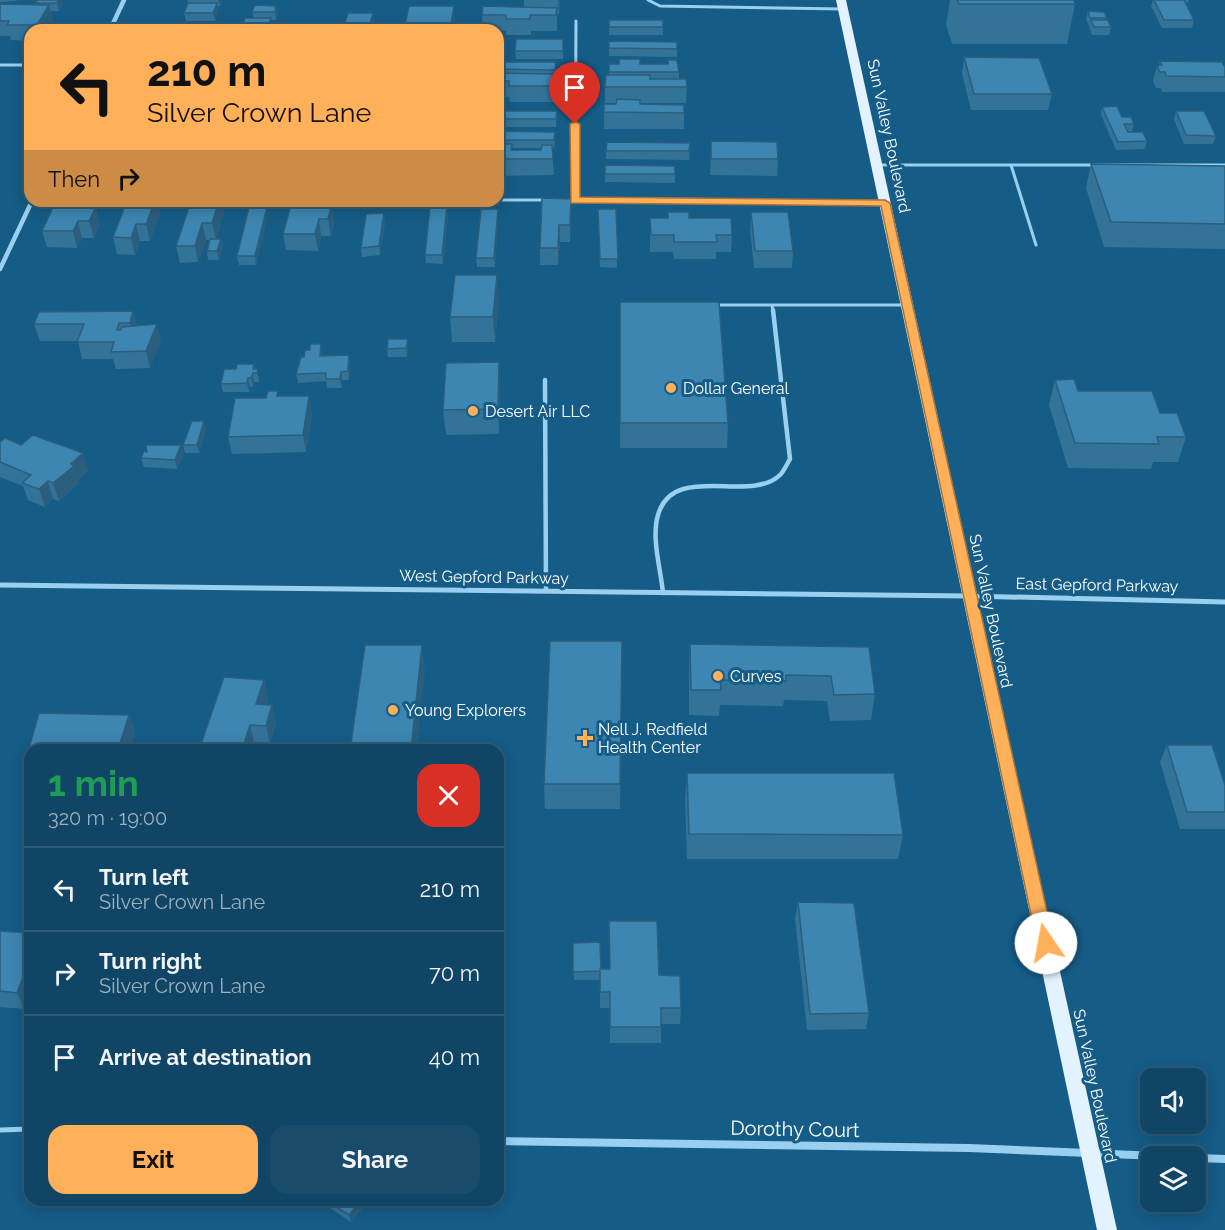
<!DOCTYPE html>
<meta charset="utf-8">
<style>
:root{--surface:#104565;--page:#194c6b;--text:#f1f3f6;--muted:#9cb1bf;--line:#305d79;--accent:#ffb058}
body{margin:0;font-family:Raleway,sans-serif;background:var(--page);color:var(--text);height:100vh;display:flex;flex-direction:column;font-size:22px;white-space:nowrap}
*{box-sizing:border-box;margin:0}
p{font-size:20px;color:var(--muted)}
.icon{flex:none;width:33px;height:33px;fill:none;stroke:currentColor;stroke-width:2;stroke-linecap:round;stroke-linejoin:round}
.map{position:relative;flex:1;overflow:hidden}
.sheet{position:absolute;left:24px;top:744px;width:480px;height:462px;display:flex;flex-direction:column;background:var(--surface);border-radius:18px;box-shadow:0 3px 15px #0003,0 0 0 2px var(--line)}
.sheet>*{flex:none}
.hud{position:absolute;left:24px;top:24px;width:480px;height:183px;border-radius:18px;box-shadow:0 3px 15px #0003,0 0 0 2px var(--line);background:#ffb058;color:#111;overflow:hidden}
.fabs{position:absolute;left:1140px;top:1068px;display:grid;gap:12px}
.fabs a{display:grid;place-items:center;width:66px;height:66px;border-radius:12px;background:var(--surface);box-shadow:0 3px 15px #0003,0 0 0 2px var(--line);font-size:30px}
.pin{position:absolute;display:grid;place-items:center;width:51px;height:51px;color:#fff;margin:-62px -26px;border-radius:50% 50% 50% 0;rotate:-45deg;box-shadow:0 0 6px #0007}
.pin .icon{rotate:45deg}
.me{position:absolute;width:66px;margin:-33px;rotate:348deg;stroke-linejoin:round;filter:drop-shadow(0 0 4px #0008)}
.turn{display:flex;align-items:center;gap:21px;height:126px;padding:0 24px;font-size:27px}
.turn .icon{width:78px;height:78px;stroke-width:2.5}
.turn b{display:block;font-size:42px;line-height:51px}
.then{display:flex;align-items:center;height:57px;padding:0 24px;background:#0003;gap:12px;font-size:22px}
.round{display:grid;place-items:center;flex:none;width:63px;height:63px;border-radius:18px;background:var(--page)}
.head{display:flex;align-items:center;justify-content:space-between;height:102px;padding:0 24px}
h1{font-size:36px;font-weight:700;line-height:45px;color:#1e9e55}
.cta{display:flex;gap:12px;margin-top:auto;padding:12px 24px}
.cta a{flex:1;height:69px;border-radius:18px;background:var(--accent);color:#111;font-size:24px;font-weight:700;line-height:69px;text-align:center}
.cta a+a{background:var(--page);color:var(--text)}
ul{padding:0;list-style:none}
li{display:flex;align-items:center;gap:18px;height:84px;padding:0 24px;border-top:2px solid var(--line)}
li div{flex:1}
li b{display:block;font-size:22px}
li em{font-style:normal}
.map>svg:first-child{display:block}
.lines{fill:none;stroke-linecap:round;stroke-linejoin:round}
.service-far2{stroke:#9ad0ef;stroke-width:3}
.service-far1{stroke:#9ad0ef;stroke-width:4.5}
.service{stroke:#9ad0ef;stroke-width:5}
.minor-far2{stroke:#9ad0ef;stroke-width:4.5}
.minor-far1{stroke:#9ad0ef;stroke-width:5}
.minor{stroke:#9ad0ef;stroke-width:8}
.primary{fill:#e2f2ff;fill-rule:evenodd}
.wall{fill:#347398;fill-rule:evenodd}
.shaded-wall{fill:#2b5e7c}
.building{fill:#3d86b1;stroke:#2b5e7c;stroke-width:1.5}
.route{fill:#ffb058;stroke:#a67239;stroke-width:1.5}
.poi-dot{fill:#ffb058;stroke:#155c87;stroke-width:2}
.labels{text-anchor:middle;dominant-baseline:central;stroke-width:6;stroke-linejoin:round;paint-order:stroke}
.street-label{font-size:16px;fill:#fff;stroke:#155c87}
.poi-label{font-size:16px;fill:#fff;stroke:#155c87;text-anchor:start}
.near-street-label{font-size:20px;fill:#fff;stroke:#155c87}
</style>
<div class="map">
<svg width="1225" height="1230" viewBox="0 0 1225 1230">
<rect width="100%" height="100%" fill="#155c87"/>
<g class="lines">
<path class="service-far2" d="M648 0 660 6 843 9
M0 65H30
M877 165H1225
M1011 165 1036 245
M498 200H546
M567 201 882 203
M575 201 576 21
M715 305H904
M772 305 773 312"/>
<path class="service-far1" d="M545 380 546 591
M663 593C661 570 651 538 658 515 673 462 750 504 780 475 784 471 787 464 790 459L773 310"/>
<path class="service" d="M0 1130 30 1129"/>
<path class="minor-far2" d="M110 30 124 0
M0 269 32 201"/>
<path class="minor-far1" d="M0 585 968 596 1225 602"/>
<path class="minor" d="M498 1141 969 1148 1158 1156
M1196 1158 1225 1159"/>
<path class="primary" d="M836 0H846L1117 1230H1097Z"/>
</g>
<path class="wall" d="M0 0H17L16 1 0 2Z
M37 0 63 4 59 11H51L53 20 48 30H30V41L11 40 10 36H0V4L36 5 35 3Z
M187 0H222L220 6H217L218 11 215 21H186L184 13 188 3Z
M524 0H560L559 14H557V31H531V35H506V31L483 30 482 15 524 7Z
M950 0H1074L1075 4 1067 44H952L946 25Z
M1153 0H1189L1188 3H1186L1194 20 1192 28H1162L1151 6Z
M276 6 278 13 276 20H271L272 26 254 18 252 12Z
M1088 11 1107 18V20L1111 27 1109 35H1092L1089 28 1090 26H1089L1086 19Z
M373 13 374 21 371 30H344L343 28Z
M609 20H663V35H609Z
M563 39V59H516L515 51Z
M609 41 677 42V57L609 56Z
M964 57 1052 94 1048 110H971L962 73Z
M1160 61 1225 67V92H1162L1161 88H1156L1153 81 1157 66 1159 65Z
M498 62H556L555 90 554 102H510L509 97H498Z
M609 64H640L679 72V79L687 87 686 103H640V104L684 113V129H604V104H616L617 103H605V87L609 75Z
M1102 107 1134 124 1132 132 1147 141 1145 149 1116 150 1101 115Z
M498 111H557L556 127H498Z
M1176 111 1216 136 1213 144H1184L1174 119Z
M498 131 555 140 554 148H552L554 175 498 176ZM512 148H541V150H512Z
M711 141 778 159 777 176 710 175Z
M690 143 689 160 606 159V151Z
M1091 164 1225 166V249L1104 247 1086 188Z
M605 174H675V183L605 182Z
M542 198 571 215 570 242H560L558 265H540V248Z
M127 201H157L160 214 150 241H140L135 255 117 254 113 237Z
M191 201 224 213 216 239H221L222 247 219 260H208L207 251 210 240H206L198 262 180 263 176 246Z
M292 201H323L324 207H331L334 224 331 236H321L318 251 286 250 283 234Z
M87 202 88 207 100 224 94 238H82L77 248 47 247 42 231Z
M598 209H616L617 268 600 267Z
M751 212 793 251 792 268H754L750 229Z
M448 214 443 264 426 263 425 255Z
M268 215 256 265H239L237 256Z
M498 218 495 267H477L476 258Z
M650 218H689L732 235 731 252H716V259H674L673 252H650Z
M385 222 380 255 362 257 361 248Z
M499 300 495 342H452L450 317Z
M620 302 728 423 727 448H620Z
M133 311 137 326 161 341 150 368 116 369 113 359H82L78 341H40L34 324Z
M321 344 322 356 349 355 350 364 349 380H342V388H327L326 381 298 383 296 374 310 350Z
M408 348 407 357H388L387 349Z
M254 364 255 369 259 378V382H254L253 387H250L249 392H223L221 384 236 369Z
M1055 380 1078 391 1160 413 1186 437 1178 462H1153L1151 469 1068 468 1049 405Z
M500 387 499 434 446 435 443 410Z
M279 396 312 413 306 452 232 454 228 437 266 398Z
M206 429 199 453H185L183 445Z
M0 442 88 471 78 480 79 483 59 501 53 499 45 507 28 500 23 486 0 477Z
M181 445 184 454 177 469 144 467 141 458 147 452Z
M622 641 620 809H545L544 784Z
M690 644 869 647 875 694 871 720 830 721 827 701 784 700 783 706 720 705 719 716 689 715V670Z
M264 680 268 697 266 705H272L276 723 270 743 254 742 252 750H199Z
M39 713 129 715 135 732 130 750H30V763L27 755Z
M1167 745 1225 785V829H1180L1160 762Z
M687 773 903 835 898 859H687L685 798Z
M798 902 869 1013 866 1029 807 1030 795 919Z
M0 931 30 933V995L25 1009 0 1007Z
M573 943 601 969 659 975 681 1008 680 1024H661V1043H610V1008H600V980H574Z
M327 1201 366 1204 351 1222 330 1208Z"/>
<path class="shaded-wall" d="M59 0H61L63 4 59 11 57 3Z
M218 0H222L220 6Z
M558 0H560L559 14Z
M217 3 218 11 215 21 213 13Z
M49 5 53 20 48 30H39L37 25Z
M276 6 278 13 276 20 275 12Z
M454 6 455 22 454 30H450Z
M373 13 374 21 371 30H369Z
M271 18 272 26 270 30H267Z
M555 74V90L554 102 553 86Z
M571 199V215L570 242V225Z
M155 201H157L160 214 150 241 146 224Z
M219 201H221L224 213 216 240 212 223Z
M87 202 91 218 96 207 100 224 94 238 85 207Z
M447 206 448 214 443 264 442 255Z
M267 207 268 215 256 265 255 256Z
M331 207 334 224 331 236 328 219Z
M498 209V218L495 267 494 258Z
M384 213 385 222 380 255 379 246Z
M319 219 321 236 318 251 315 234Z
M78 221 82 238 77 248 73 231Z
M202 223 206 240 198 262 195 246Z
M136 224 140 241 135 255 131 238Z
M559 225 560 242 558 265V248Z
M221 239 222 247 219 260 217 251Z
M497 275 499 300 495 342 493 317Z
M133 311 138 328 134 340 130 323Z
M157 324 161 341 150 368 146 351Z
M408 339V348L407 357 406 348Z
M321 344 323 352 322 365 320 356Z
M349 355 350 364 349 380 348 371Z
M499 362 500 387 499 434 498 409Z
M341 372 342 380V388L340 379Z
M253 373 254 382 253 387 251 378Z
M248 378 250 387 249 392 247 383Z
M309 396 312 413 306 452 303 435Z
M204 421 206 429 199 453 197 445Z
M181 445 184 454 177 469 175 460Z
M83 453 88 471 78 480 79 483 59 501 53 483 71 464Z
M48 481 53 499 45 507 39 489Z
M422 645 425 671 417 750H411Z
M264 680 268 697 260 721 256 704Z
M272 705 276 723 270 743 266 726Z
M129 715 135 732 130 750H118Z
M250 725 254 742 252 750H242Z
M24 974 30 987V995L25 1009 17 993Z
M361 1200H365L366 1204 351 1222 349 1215Z"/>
<path class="building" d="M37 0H59L57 3H35Z
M957 0H1074L1075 4H959Z
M1154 0H1184L1194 20H1164Z
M188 3H217L213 13H184Z
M0 4 49 5 37 25H7L9 21H0Z
M255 5 276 6 275 12H252Z
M409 6H454L450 30 404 29Z
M483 6 557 8 556 15H530V19H506V15H482Z
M1088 11 1104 12 1107 18H1090Z
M348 13H373L369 28H343Z
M245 18H271L267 30H241Z
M609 20H663V27H609Z
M1091 20H1108L1111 27H1094Z
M516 39H563V51H515Z
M609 41 677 42V49L609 48Z
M964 57 1039 58 1052 94H974Z
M619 59H640V64H668V60H677L679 72H609V64H619Z
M1160 61 1222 62 1225 67V77L1166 76 1165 72H1160L1157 66 1162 65Z
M498 62H556L555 70 498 69Z
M498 73 555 74 553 86H509V81H498Z
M606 75H650V79H686L687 87H605Z
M617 99 640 100V104L684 105V113L604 112V104H616Z
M1117 106 1122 117H1131L1134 124H1124L1128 132H1143L1147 141 1118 142 1102 107Z
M498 111H557L556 119H498Z
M1176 111H1204L1216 136 1186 135Z
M498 131 555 132 554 140H498Z
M711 141 777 142 778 159H711Z
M607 142 690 143 689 151H606Z
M498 144H512L511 150H541L542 145H552L553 159H498Z
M1091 164 1225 166V224L1111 222Z
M605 165 675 166V174H605Z
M542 198 571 199 570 225H559L558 248H540Z
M56 201 87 202 85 207H96L89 221H78L73 231H42Z
M127 201H155L146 224H136L131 238 113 237Z
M191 201H219L212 223H202L195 246H176Z
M292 201H323L321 207H331L328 219H319L315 234H283Z
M430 206H447L442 255H425Z
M249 207H267L255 256H237Z
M481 209H498L494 258H476Z
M598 209H616L618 259H600Z
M668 212H689V218H731L732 235H716L717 242H674V235H651L650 218H668Z
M751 212H788L793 251H755Z
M384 213 379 246 361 248 366 214Z
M210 239H221L217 251H207Z
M455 275H497L493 317H450Z
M620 302H719L728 423H620Z
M133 311 130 323H119L117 330H121L122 327 157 324 146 351 111 352 114 342H77L84 324H34L39 312Z
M388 339H408L406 348 387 349Z
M310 344H321L320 356 349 355 348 371 341 372 340 379H326V373L296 374 301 357H304L305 350H310Z
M499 362 498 409 443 410 446 363Z
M237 364H254L253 369H258L257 373H253L251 378H248L247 383 221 384 224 369H236Z
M1074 379 1078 391H1152L1160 413H1177L1186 437H1157L1159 444 1075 443 1055 380Z
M268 391H278L277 396H309L303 435 228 437 235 398H266Z
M192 421H204L197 445H183Z
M33 435 83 453 71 464 74 466 53 483 48 481 39 489 22 483 31 475 0 462V442L5 438 21 445Z
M146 445H181L175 460 141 458 144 451 147 452Z
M550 641H622L620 784H544Z
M690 644 869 647 875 694 834 695 831 676 786 675V681L720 680 721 690H691Z
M365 645H422L411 750H350Z
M224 677 264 680 256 704 272 705 266 726 250 725 242 750H199Z
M39 713 129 715 118 750H30V755H27Z
M1167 745H1212L1225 785V812H1187Z
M687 773H894L903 835 689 834Z
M798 902 854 903 869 1013 810 1014Z
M609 921H657L659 975 680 976 681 1008H661V1027H610V992H600V969H610Z
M0 931 30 933V974H24L17 993 0 991Z
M600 942 601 969H600V971L573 972V943Z
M328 1200H361L349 1215 327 1201Z"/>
<path class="route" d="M575 121 580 124V197L885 200 890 203 1054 943 1051 948H1040L1037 943 881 206 571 203 570 124Z"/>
<g class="poi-dot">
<circle cx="671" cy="388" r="6"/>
<circle cx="473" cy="411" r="6"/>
<circle cx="718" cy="676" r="6"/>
<circle cx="393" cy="710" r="6"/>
<path d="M582 729h6v6h6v6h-6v6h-6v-6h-6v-6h6z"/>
</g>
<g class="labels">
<g class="street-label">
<text transform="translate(889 136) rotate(78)">Sun Valley Boulevard</text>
<text transform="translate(484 577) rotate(1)">West Gepford Parkway</text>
<text transform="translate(1097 585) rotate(1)">East Gepford Parkway</text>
<text transform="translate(991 611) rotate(78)">Sun Valley Boulevard</text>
<text transform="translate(1095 1086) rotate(78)">Sun Valley Boulevard</text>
</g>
<g class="poi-label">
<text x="683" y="388">Dollar General</text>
<text x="485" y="411">Desert Air LLC</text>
<text x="730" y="676">Curves</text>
<text x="405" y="710">Young Explorers</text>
<text x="598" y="729">Nell J. Redfield<tspan x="598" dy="18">Health Center</tspan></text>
</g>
<g class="near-street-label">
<text transform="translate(795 1129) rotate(1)">Dorothy Court</text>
</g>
</g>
</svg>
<div class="fabs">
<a><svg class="icon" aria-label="sound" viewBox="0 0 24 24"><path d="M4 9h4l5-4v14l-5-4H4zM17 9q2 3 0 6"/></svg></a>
<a><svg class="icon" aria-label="layers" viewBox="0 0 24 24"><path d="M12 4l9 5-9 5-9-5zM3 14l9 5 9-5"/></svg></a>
</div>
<div class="pin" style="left:575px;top:124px;background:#d93025"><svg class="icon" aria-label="arrive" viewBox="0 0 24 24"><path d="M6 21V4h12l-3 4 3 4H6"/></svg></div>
<svg class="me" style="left:1046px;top:943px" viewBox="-20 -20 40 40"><circle r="19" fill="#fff"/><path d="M0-13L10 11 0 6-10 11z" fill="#ffb058"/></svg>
<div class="hud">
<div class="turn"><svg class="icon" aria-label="left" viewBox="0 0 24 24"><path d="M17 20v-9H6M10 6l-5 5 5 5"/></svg><div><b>210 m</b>Silver Crown Lane</div></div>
<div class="then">Then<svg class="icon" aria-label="right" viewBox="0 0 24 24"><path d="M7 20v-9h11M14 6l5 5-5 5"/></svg></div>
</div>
<section class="sheet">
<div class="head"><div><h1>1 min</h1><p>320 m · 19:00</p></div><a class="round" style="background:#d93025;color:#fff"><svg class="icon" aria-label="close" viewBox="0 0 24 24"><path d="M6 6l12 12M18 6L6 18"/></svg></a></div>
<ul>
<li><svg class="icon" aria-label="left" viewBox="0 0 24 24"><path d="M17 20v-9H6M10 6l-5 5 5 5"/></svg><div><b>Turn left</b><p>Silver Crown Lane</p></div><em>210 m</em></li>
<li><svg class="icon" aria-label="right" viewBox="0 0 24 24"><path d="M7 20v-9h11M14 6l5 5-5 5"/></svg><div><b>Turn right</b><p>Silver Crown Lane</p></div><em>70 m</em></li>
<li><svg class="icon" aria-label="arrive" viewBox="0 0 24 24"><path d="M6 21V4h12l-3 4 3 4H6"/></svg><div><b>Arrive at destination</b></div><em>40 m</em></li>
</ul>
<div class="cta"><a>Exit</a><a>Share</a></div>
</section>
</div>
